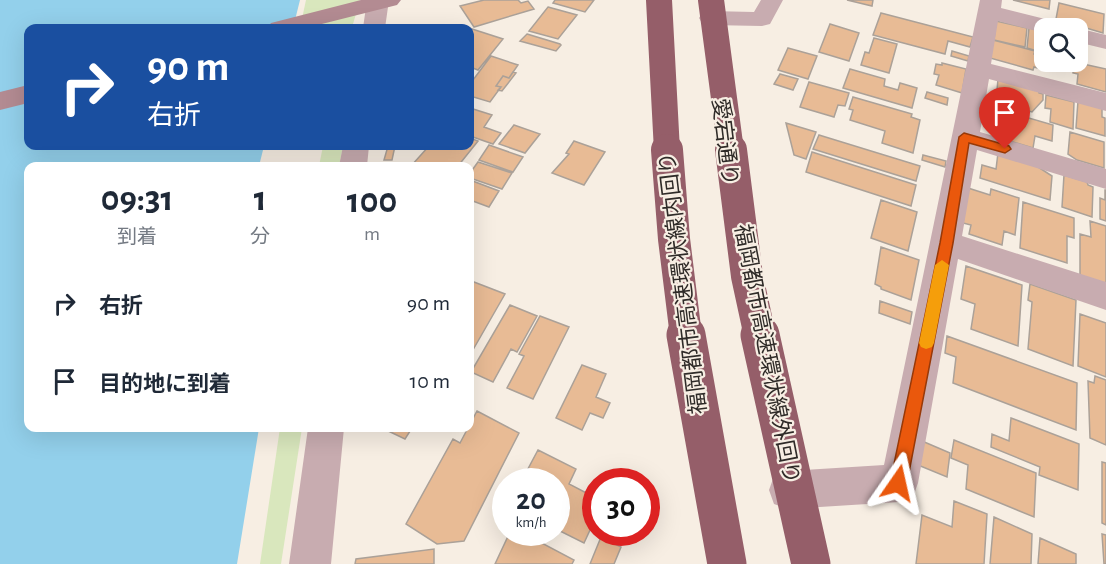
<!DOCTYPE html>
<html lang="ja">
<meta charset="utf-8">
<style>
:root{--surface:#fff;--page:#f2f2f3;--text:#1f2937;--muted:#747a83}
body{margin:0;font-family:"Alegreya Sans","Noto Sans JP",sans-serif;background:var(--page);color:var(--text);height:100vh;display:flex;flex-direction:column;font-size:22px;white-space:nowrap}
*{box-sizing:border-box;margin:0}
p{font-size:20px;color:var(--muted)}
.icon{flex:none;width:33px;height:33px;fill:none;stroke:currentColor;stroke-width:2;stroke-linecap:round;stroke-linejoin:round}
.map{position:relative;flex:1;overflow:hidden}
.sheet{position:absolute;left:24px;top:162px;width:450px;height:270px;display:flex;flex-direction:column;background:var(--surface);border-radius:12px;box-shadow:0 6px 24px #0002}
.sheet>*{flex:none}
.top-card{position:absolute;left:24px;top:24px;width:450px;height:126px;border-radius:12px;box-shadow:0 6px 24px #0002;background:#1a4fa0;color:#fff;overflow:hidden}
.buttons{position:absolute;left:1034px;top:18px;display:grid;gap:12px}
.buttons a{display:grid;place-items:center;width:54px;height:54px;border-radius:12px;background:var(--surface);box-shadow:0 6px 24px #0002;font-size:30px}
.speed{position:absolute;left:492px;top:468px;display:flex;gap:12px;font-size:30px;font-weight:700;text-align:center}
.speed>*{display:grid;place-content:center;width:78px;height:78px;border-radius:50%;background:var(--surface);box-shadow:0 6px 24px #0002;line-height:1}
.speed small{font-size:15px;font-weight:400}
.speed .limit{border:9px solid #d22;background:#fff;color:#111}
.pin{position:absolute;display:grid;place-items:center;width:51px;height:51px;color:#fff;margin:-62px -26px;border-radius:50% 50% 50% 0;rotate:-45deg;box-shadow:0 0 6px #0007}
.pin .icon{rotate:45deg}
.me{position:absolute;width:66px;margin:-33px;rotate:11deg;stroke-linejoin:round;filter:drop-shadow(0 0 4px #0008)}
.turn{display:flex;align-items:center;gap:21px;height:126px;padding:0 24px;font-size:27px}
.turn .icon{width:78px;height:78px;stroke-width:2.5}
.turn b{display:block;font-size:42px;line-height:51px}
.eta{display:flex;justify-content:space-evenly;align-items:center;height:102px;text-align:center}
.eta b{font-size:36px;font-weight:600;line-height:42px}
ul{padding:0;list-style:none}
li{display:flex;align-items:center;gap:18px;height:78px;padding:0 24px}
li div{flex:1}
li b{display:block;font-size:22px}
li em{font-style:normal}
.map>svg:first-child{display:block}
.green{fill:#d9e7bd}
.water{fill:#93d0eb}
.building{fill:#e8bb95;stroke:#aba198;stroke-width:1.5}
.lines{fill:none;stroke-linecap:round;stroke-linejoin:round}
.street{fill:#c8acb0;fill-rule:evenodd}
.secondary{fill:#b38b92;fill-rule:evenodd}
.highway-bridge-far2{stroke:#955e69;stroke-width:26}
.highway-bridge-far1{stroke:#955e69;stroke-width:32}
.highway-bridge{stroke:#955e69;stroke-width:39}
.route{fill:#ea580c;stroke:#983908;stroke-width:1.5}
.slow{fill:#f59e0b}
.labels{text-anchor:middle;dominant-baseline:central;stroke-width:4.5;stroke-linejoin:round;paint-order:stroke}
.street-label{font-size:22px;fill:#2f2b28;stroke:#f7eee3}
</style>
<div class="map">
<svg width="1106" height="564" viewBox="0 0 1106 564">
<rect width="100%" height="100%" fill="#f7eee3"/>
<path class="green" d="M306 0H360L353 24 356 28H300Z
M323 146H343L339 166H319Z
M280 428H302L281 564H260Z"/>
<path class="water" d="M0 0H300L293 28H28V146H264L259 166H28V428H259L237 564H0Z"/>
<path class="building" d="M484 0H518L521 3 528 1 534 9 474 27 460 6Z
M555 0H594L585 12 553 3Z
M847 0H873L872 6Z
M1013 0H1050L1049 9Z
M1059 3 1104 14 1103 33 1056 19Z
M548 7 577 15 558 39 529 31Z
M881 13 973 37 970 47 948 41 945 54 873 35Z
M996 21 1027 28 1025 47 994 40Z
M830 24 859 33 849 61 819 52Z
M469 28 503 39 478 70 470 67Z
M1029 28 1044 31V53L1027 48Z
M527 34 560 44 561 45 556 51 520 41Z
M874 38 897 44 889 73 861 65 865 52 869 53Z
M993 40 1035 51 1034 54 1044 57V62H1046L1045 70 1034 67 1033 70 990 58Z
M788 48 817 56 808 79 778 70Z
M952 51 969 56 968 61 951 56Z
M491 56 518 65 509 78 503 76 496 86 501 87 490 102 470 96V84Z
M1074 62 1106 69V92L1077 84 1078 74 1073 73Z
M942 63 966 69 962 93 936 85 939 75 934 74 936 64 942 65Z
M850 69 885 79 884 86 898 90 900 83 917 88 912 108 843 88Z
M513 72 516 73 502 91 498 90 501 87 496 86 503 76 509 78Z
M780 74 798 79 793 90 774 84Z
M998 79 1039 90V93L1043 94V100L1032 112 1017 108V105L1007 102V93L997 90Z
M809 82 849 93 845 106 838 105 834 117 800 107Z
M927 92 948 98 947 105 925 98Z
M1046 95 1074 102 1073 129 1050 122 1051 109 1045 108Z
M853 97 912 114 911 117 920 120 913 153 882 143 885 131 850 120 853 110 849 109Z
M1078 101 1102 107V117L1105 118V136L1076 128Z
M991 107 1053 125 1052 141 1035 136 1033 148 1003 139 1005 122 989 118Z
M470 108 492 115 484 127 501 133 493 144 470 136Z
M786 123 816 132 806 159 794 155Z
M514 125 540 134 525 153 499 144Z
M1070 132 1104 142V168L1077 160 1068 154Z
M819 135 920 166 916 181 813 149Z
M470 138 478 141 458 166H411L429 146H470Z
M574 141 605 152 584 185 552 173 569 154 566 153Z
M489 145 523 157 513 172 479 160Z
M388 146H395L392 160H384Z
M812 152 916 185 911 206 806 172Z
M998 153 1032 163 1052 176 1050 200 980 178 982 165 996 169Z
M923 155 946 161 945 167 922 160Z
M478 162 512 173 502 189 470 178V173Z
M1064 175 1087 182 1088 185 1093 187 1092 217 1062 207Z
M470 180 499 191 489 207 470 200Z
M968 188 990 195 991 189 1019 198 1015 235 1004 231 1002 245 969 234 971 225 963 223Z
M1105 190H1106V221L1100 219V198L1105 200Z
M881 200 917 212 908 251 871 238Z
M1023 202 1074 218V238L1067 236V263L1020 248Z
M1090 221 1106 226V284L1080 276V234L1091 237Z
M881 247 919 260 911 300 881 289V287L875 284Z
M966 266 1022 285 1018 346 971 329 975 304 961 299Z
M474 282 505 294 470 355V289Z
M1030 284 1076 300 1073 366 1028 349 1032 302 1028 300Z
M880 301 912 312 910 324 879 313Z
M510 305 537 316 517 352 511 349 493 382 471 372Z
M1080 314 1106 323V377L1078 366Z
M540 316 569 327 533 399 507 388 524 356 519 354Z
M947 336 1077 383 1076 430 953 383 956 357 945 353Z
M582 365 606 374 596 397 610 403 603 418 590 413 582 430 556 418Z
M1095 376 1106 380V445L1090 438 1088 381 1094 383Z
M477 411 519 433 464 541 437 544 406 524 453 439 460 443Z
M1011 418 1079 444 1078 490 1039 475 1040 467 991 447 992 434 1009 441Z
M382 428H412L405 439Z
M954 440 1036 473 1034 517 966 489 968 465 951 458Z
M922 441 950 453 947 477 918 465Z
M538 450 576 469 569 484 596 498V517L584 543 556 529V482H521Z
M1102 462 1106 463V525L1102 523Z
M954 501 987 514 984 564H916L922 515 952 527Z
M994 517 1032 534 1031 564H990Z
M510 532H521L574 560 572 564H495Z
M527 532H547L543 541Z
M1102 534 1106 535V564H1104Z
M601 537 621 547 614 564H590Z
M1040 538 1076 554V564H1038Z
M434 549V564H355L356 559Z"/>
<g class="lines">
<path class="street" d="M367 0H389L385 28H363Z
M761 0H783L770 24 762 26 710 25 702 23 699 18 702 13 710 11 754 12Z
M980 0H1002L1001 8 1061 23 1064 28H1044V33L998 21 991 64 1106 93V111L989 79 980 132 1106 169V189L977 150 962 236 1106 282V310L958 259 918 483 913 497 899 502 788 509 774 504 769 490 774 476 788 471 884 465Z
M1075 28H1077L1106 35V49L1077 42V28Z
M343 146H369L367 166H339Z
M308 428H344L331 564H289Z"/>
<path class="secondary" d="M361 0H401L397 5 306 28H267L271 23Z
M28 85V103L0 110V92Z"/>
<path class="highway-bridge-far2" d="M659 0 667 151
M711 0 731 151"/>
<path class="highway-bridge-far1" d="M667 150 674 239 686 336
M731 150 747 276 760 336"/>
<path class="highway-bridge" d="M686 335 727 564
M760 335 811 564"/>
</g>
<path class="route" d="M964 133 1009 146 1011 149 1005 153 969 143 953 243 907 483 904 488 898 491 893 488 890 483 940 243 959 137Z"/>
<path class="slow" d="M942 260 949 265 934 343 932 347 926 349 921 347 919 343 935 265Z"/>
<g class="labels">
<g class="street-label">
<text transform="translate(725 142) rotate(83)">愛宕通り</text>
<text transform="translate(683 283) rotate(-97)">福岡都市高速環状線内回り</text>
<text transform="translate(767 354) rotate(79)">福岡都市高速環状線外回り</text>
</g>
</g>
</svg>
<div class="buttons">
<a><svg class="icon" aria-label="search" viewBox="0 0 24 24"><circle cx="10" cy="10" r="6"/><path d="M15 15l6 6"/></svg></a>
</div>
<div class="speed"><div>20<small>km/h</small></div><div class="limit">30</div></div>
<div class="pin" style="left:1005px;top:149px;background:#d93025"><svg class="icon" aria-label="arrive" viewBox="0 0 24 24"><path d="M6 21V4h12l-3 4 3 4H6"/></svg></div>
<svg class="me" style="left:898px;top:483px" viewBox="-20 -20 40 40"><path d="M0-17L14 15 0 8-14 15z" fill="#ea580c" stroke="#fff" stroke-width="4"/></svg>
<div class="top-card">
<div class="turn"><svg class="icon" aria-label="right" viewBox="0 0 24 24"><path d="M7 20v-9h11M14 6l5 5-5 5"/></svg><div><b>90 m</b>右折</div></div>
</div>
<section class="sheet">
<div class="eta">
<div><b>09:31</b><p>到着</p></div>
<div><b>1</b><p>分</p></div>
<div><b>100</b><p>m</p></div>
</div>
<ul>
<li><svg class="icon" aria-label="right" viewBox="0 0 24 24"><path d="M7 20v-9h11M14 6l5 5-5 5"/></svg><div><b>右折</b></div><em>90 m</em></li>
<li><svg class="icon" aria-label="arrive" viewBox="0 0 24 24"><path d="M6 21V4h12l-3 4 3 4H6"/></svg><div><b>目的地に到着</b></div><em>10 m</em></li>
</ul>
</section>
</div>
